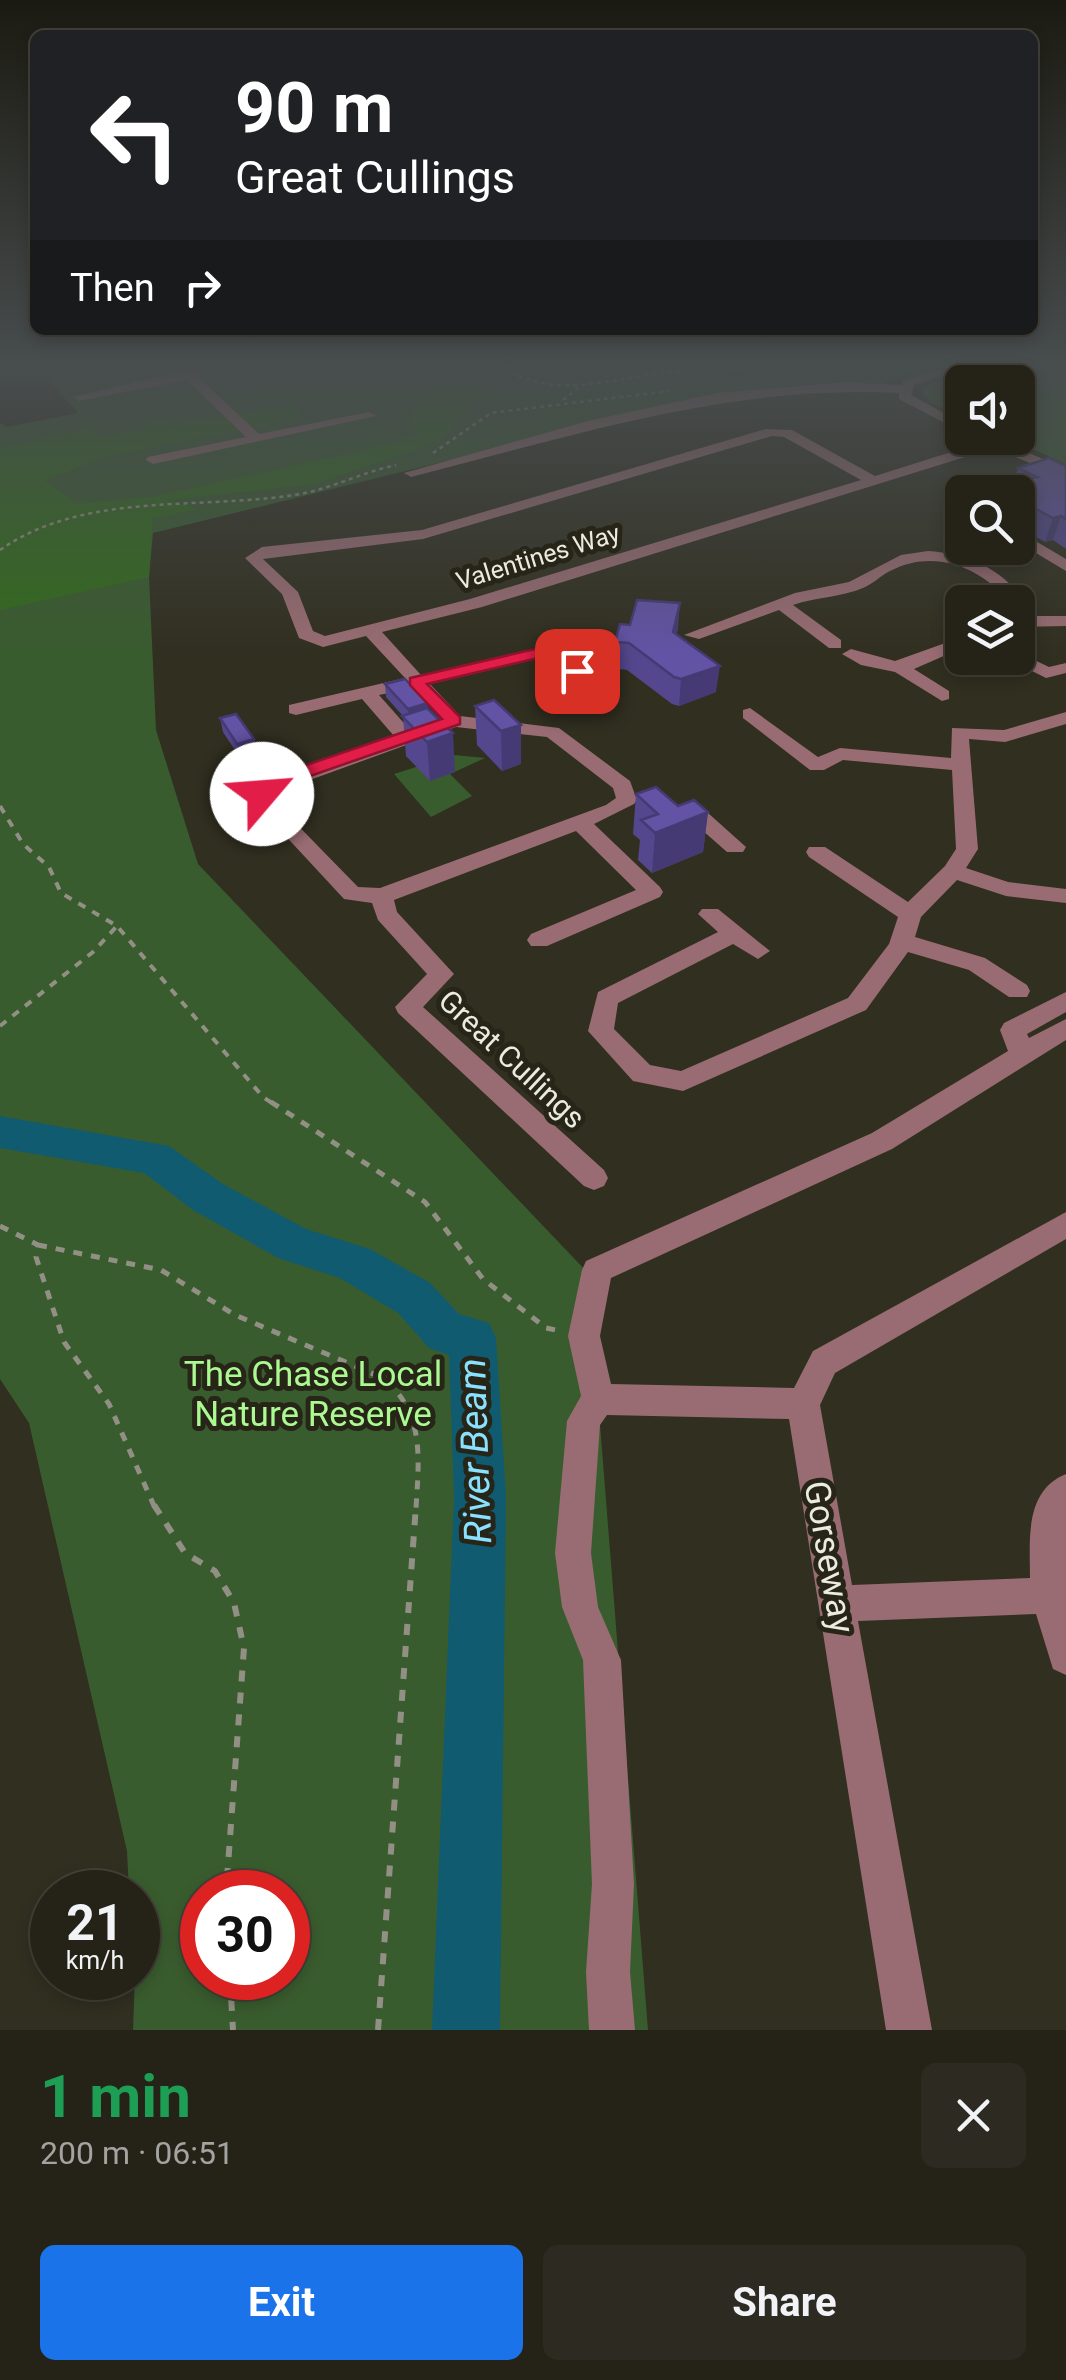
<!DOCTYPE html>
<meta charset="utf-8">
<style>
:root{--surface:#252318;--page:#2d2b21;--text:#f1f3f6;--muted:#a3a4a2;--line:#424037;--accent:#1a73e8}
body{margin:0;font-family:Roboto,sans-serif;background:var(--page);color:var(--text);height:100vh;display:flex;flex-direction:column;font-size:38px;white-space:nowrap}
*{box-sizing:border-box;margin:0}
p{font-size:32px;color:var(--muted)}
.icon{flex:none;width:55px;height:55px;fill:none;stroke:currentColor;stroke-width:2;stroke-linecap:round;stroke-linejoin:round}
.map{position:relative;height:2030px;overflow:hidden}
.sheet{display:flex;flex-direction:column;background:var(--surface);flex:1}
.sheet>*{flex:none}
.banner{position:absolute;left:30px;top:30px;width:1008px;height:305px;border-radius:15px;box-shadow:0 5px 15px #0003,0 0 0 2px var(--line);background:#202124;color:#fff;overflow:hidden}
.fabs{position:absolute;left:945px;top:365px;display:grid;gap:20px}
.fabs a{display:grid;place-items:center;width:90px;height:90px;border-radius:15px;background:var(--surface);box-shadow:0 5px 15px #0003,0 0 0 2px var(--line);font-size:50px}
.speed{position:absolute;left:30px;top:1870px;display:flex;gap:20px;font-size:50px;font-weight:700;text-align:center}
.speed>*{display:grid;place-content:center;width:130px;height:130px;border-radius:50%;background:var(--surface);box-shadow:0 5px 15px #0003,0 0 0 2px var(--line);line-height:1}
.speed small{font-size:25px;font-weight:400}
.speed .limit{border:15px solid #d22;background:#fff;color:#111}
.pin{position:absolute;display:grid;place-items:center;width:85px;height:85px;color:#fff;margin:-42px;border-radius:20px;box-shadow:0 5px 15px #0006}
.me{position:absolute;width:110px;margin:-55px;rotate:63deg;stroke-linejoin:round;filter:drop-shadow(0 0 8px #0008)}
.turn{display:flex;align-items:center;gap:35px;height:210px;padding:0 40px;font-size:45px}
.turn .icon{width:130px;height:130px;stroke-width:2.5}
.turn b{display:block;font-size:70px;line-height:85px}
.then{display:flex;align-items:center;height:95px;padding:0 40px;background:#0003;gap:20px;font-size:38px}
.round{display:grid;place-items:center;flex:none;width:105px;height:105px;border-radius:15px;background:var(--page)}
.overview{display:flex;align-items:center;justify-content:space-between;height:170px;padding:0 40px}
h1{font-size:60px;font-weight:700;line-height:75px;color:#1e9e55}
.action{display:flex;gap:20px;margin-top:auto;padding:20px 40px}
.action a{flex:1;height:115px;border-radius:15px;background:var(--accent);color:#fff;font-size:40px;font-weight:700;line-height:115px;text-align:center}
.action a+a{background:var(--page);color:var(--text)}
.map>svg:first-child{display:block}
.green{fill:#395c2e;fill-rule:evenodd}
.forest{fill:#326b1c}
.lines{fill:none;stroke-linecap:round;stroke-linejoin:round}
.river{fill:#105b70;fill-rule:evenodd}
.path-far3{stroke:#929084;stroke-width:2.5;stroke-dasharray:4 4;stroke-linecap:butt}
.path-far2{stroke:#929084;stroke-width:4;stroke-dasharray:8 8;stroke-linecap:butt}
.path-far1{stroke:#929084;stroke-width:5;stroke-dasharray:9 9;stroke-linecap:butt}
.path{stroke:#929084;stroke-width:6;stroke-dasharray:11 11;stroke-linecap:butt}
.minor{fill:#986c72;fill-rule:evenodd}
.wall{fill:#54478d}
.shaded-wall{fill:#453a73}
.building{fill:#6253a4;stroke:#453a73;stroke-width:2.5}
.route{fill:#e11d48;stroke:#92132f;stroke-width:2.5}
.labels{text-anchor:middle;dominant-baseline:central;stroke-width:10;stroke-linejoin:round;paint-order:stroke}
.far-street-label{font-size:25px;fill:#ecebe1;stroke:#272517}
.street-label{font-size:30px;fill:#ecebe1;stroke:#272517}
.near-park-label{font-size:35px;fill:#aaf991;stroke:#272517}
.near-street-label{font-size:35px;fill:#ecebe1;stroke:#272517}
.near-water-label{font-size:38px;font-style:italic;fill:#8ae1ff;stroke:#272517}
</style>
<div class="map">
<svg width="1066" height="2030" viewBox="0 0 1066 2030">
<rect width="100%" height="100%" fill="#312f20"/>
<path class="green" d="M44 369H917L882 384 834 381 714 395 153 533 149 577 156 730 198 864 588 1273 648 2030H133L138 1892H129L127 1851 29 1423 0 1379V423L6 427 78 413 39 370ZM202 1892H288V1978H202Z
M975 369H1066V464L1008 438H1018V382H962V417L931 403 922 391 933 383Z
M454 755 485 758 450 774 472 796 431 817 394 774Z"/>
<path class="forest" d="M466 382 480 390 444 437 416 450 314 484 167 500 198 509 153 518 149 577 0 610V449L85 429 101 436 145 430V425L162 419 169 426 298 403 299 419 104 457 45 481 76 504 152 497 389 444 419 433 410 417 429 386Z"/>
<g class="lines">
<path class="river" d="M0 1116 169 1146 223 1184 306 1229 370 1249 430 1283 459 1314 489 1323 496 1338 506 1497 500 2030H432L454 1497 449 1355 429 1348 398 1313 340 1278 278 1258 193 1210 144 1173 0 1148Z"/>
<path class="path-far3" d="M504 369C553 398 602 381 655 374 686 370 717 371 748 369
M563 400 579 387
M433 453 491 413 669 391
M0 550C86 490 202 511 300 494 333 488 363 472 396 465"/>
<path class="path-far2" d="M0 806 23 844 49 867 61 893 117 926 263 1097 275 1105
M0 1026 93 952 117 926"/>
<path class="path-far1" d="M271 1102 425 1202 483 1279 546 1328 560 1331
M0 1226 38 1245 36 1257 64 1342 109 1404 155 1508
M38 1245 161 1270 235 1315 383 1378C425 1413 419 1458 416 1508"/>
<path class="path" d="M154 1505 185 1553 215 1571 234 1603 244 1648 226 1892
M230 1978 233 2030
M378 2030 416 1505"/>
<path class="minor" d="M192 369H210L197 376 259 434 369 412 376 416 153 464 146 460 148 457 246 437 187 380 79 401 73 397Z
M940 369H960L914 385 911 395 962 423V432L899 399V393C729 384 573 436 411 477L404 473 588 421 718 393 843 382 901 385 904 380Z
M766 429 792 430 875 476 983 442 978 438H994L1066 469V478L994 448 482 607 382 632 421 675 544 647 619 690 610 696 603 694 541 658 430 684 460 716 559 728 630 781 637 800 634 804 594 824 660 887 663 892 660 897 547 946H531L527 940 531 934 636 890 576 831 394 900 397 912 454 974 423 1007 604 1170 608 1178 604 1186 594 1190 584 1186 398 1013 395 1007 427 974 378 920 372 903 344 899 253 801 257 786 394 736 362 699 296 715 289 713V705L405 678 366 636 323 647 299 638 282 594 245 558 262 547 422 530ZM772 436 784 437 861 480 470 599 325 636 313 631 298 592 263 559 423 539ZM413 688 442 719 410 730 379 695ZM456 727 547 737 613 788 616 798 606 805 380 888 358 887 273 800 274 793Z
M1027 536 1066 559V571L1021 544V538Z
M928 551C976 554 1010 574 1035 616H1066V626L1018 627V602H1010C980 567 934 548 890 571 880 576 873 584 863 588 842 597 816 597 793 605L841 640V648H829L779 610 699 639 684 635 795 593 849 582 901 555Z
M962 637V648L914 669 949 691V699L942 701 895 672 861 665 842 654 851 649 895 661Z
M1018 652 1049 667 1066 663V673L1046 678 1012 661 1009 658H1018Z
M750 708 818 757 840 748 951 758 952 728 1004 730 1066 712V724L1005 742 969 739 978 849 966 868 1008 882 1066 889V903L1006 896 957 880 921 917 915 937 985 958 1027 985 1030 991 1027 997H1009L969 970 908 952 866 1010 683 1091 633 1081 588 1031 598 992 718 932 698 914 702 909H718L770 951 758 959 733 944 618 1003 614 1029 650 1065 681 1071 848 998 889 944 898 917 809 857 806 852 809 847H825L908 902 945 866 956 849 952 770 843 760 824 770H810L743 718V710Z
M675 806 708 813 746 847 743 852H727L694 823 668 817 665 812Z
M1066 992V1012L1027 1034 1029 1038 1066 1019V1040L892 1149 611 1278 600 1336 611 1384 794 1388 813 1351 1066 1212V1239L835 1373 820 1405 852 1585 1030 1578C1030 1540 1024 1491 1066 1474V1675L1053 1669 1036 1614 858 1621 932 2030H886L789 1419 607 1415 600 1425 591 1553 598 1607 621 1660 634 1884 630 1972 635 2030H589L586 1972 592 1884 583 1660 562 1607 555 1553 567 1421 581 1396 568 1336 582 1270 586 1261 872 1133 1008 1051 1000 1030 1004 1023Z"/>
</g>
<path class="wall" d="M1066 466V549L1053 540 1045 542 1029 533 1019 535 1018 534V492H987L988 487 1014 482 1018 468Z
M630 625 678 629 676 634 716 692 679 706 672 704 627 670 613 668 615 642Z
M385 684 428 710 455 772 430 781 406 756 403 716 386 697Z
M475 706 521 725V764L502 771 477 745Z
M220 718 254 739 257 753 240 758 223 732Z
M636 794 708 812 703 852 652 873 638 860 640 840 633 834Z"/>
<path class="shaded-wall" d="M1036 509 1029 533 1019 535 1027 511Z
M1061 516 1053 540 1045 542 1053 518Z
M680 603 678 629 670 658 673 632Z
M720 666 716 692 679 706 681 679Z
M428 703 429 717 409 723 408 709Z
M521 725V764L502 771 501 731Z
M453 733 455 772 430 781 427 742Z
M254 739 257 753 240 758 237 744Z
M708 812 703 852 652 873 655 833Z"/>
<path class="building" d="M1049 458 1066 466V519L1061 516 1053 518 1036 509 1027 511 1018 505V492H997L988 487 1037 477 1018 468Z
M637 600 680 603 673 632 720 666 681 679 674 677 629 643 615 642 620 624 630 625Z
M405 679 428 703 408 709 385 684Z
M494 700 521 725 501 731 475 706Z
M427 708 453 733 427 742 402 716Z
M236 714 254 739 237 744 220 718Z
M656 787 678 806 694 800 708 812 655 833 641 820 658 814 636 794Z"/>
<linearGradient id="sky" x2="0" y2="1"><stop stop-color="#1b1a12"/><stop offset="0.56" stop-color="#484d4e"/><stop offset="1" stop-color="#484d4e" stop-opacity="0"/></linearGradient>
<rect width="1066" height="654" fill="url(#sky)"/>
<path class="route" d="M544 647 586 671 571 675 542 657 427 684 460 717V724L284 785 269 798 253 794 271 777 442 719 410 685V678Z"/>
<g class="labels">
<g class="far-street-label">
<text transform="translate(538 557) rotate(-17)">Valentines Way</text>
</g>
<g class="street-label">
<text transform="translate(512 1059) rotate(43)">Great Cullings</text>
</g>
<g class="near-park-label">
<text x="313" y="1374">The Chase Local<tspan x="313" dy="40">Nature Reserve</tspan></text>
</g>
<g class="near-street-label">
<text transform="translate(829 1557) rotate(80)">Gorseway</text>
</g>
<g class="near-water-label">
<text transform="translate(475 1451) rotate(-92)">River Beam</text>
</g>
</g>
</svg>
<div class="fabs">
<a><svg class="icon" aria-label="sound" viewBox="0 0 24 24"><path d="M4 9h4l5-4v14l-5-4H4zM17 9q2 3 0 6"/></svg></a>
<a><svg class="icon" aria-label="search" viewBox="0 0 24 24"><circle cx="10" cy="10" r="6"/><path d="M15 15l6 6"/></svg></a>
<a><svg class="icon" aria-label="layers" viewBox="0 0 24 24"><path d="M12 4l9 5-9 5-9-5zM3 14l9 5 9-5"/></svg></a>
</div>
<div class="speed"><div>21<small>km/h</small></div><div class="limit">30</div></div>
<div class="pin" style="left:577px;top:671px;background:#d93025"><svg class="icon" aria-label="arrive" viewBox="0 0 24 24"><path d="M6 21V4h12l-3 4 3 4H6"/></svg></div>
<svg class="me" style="left:262px;top:794px" viewBox="-20 -20 40 40"><circle r="19" fill="#fff"/><path d="M0-13L10 11 0 6-10 11z" fill="#e11d48"/></svg>
<div class="banner">
<div class="turn"><svg class="icon" aria-label="left" viewBox="0 0 24 24"><path d="M17 20v-9H6M10 6l-5 5 5 5"/></svg><div><b>90 m</b>Great Cullings</div></div>
<div class="then">Then<svg class="icon" aria-label="right" viewBox="0 0 24 24"><path d="M7 20v-9h11M14 6l5 5-5 5"/></svg></div>
</div>
</div>
<section class="sheet">
<div class="overview"><div><h1>1 min</h1><p>200 m · 06:51</p></div><a class="round"><svg class="icon" aria-label="close" viewBox="0 0 24 24"><path d="M6 6l12 12M18 6L6 18"/></svg></a></div>
<div class="action"><a>Exit</a><a>Share</a></div>
</section>
